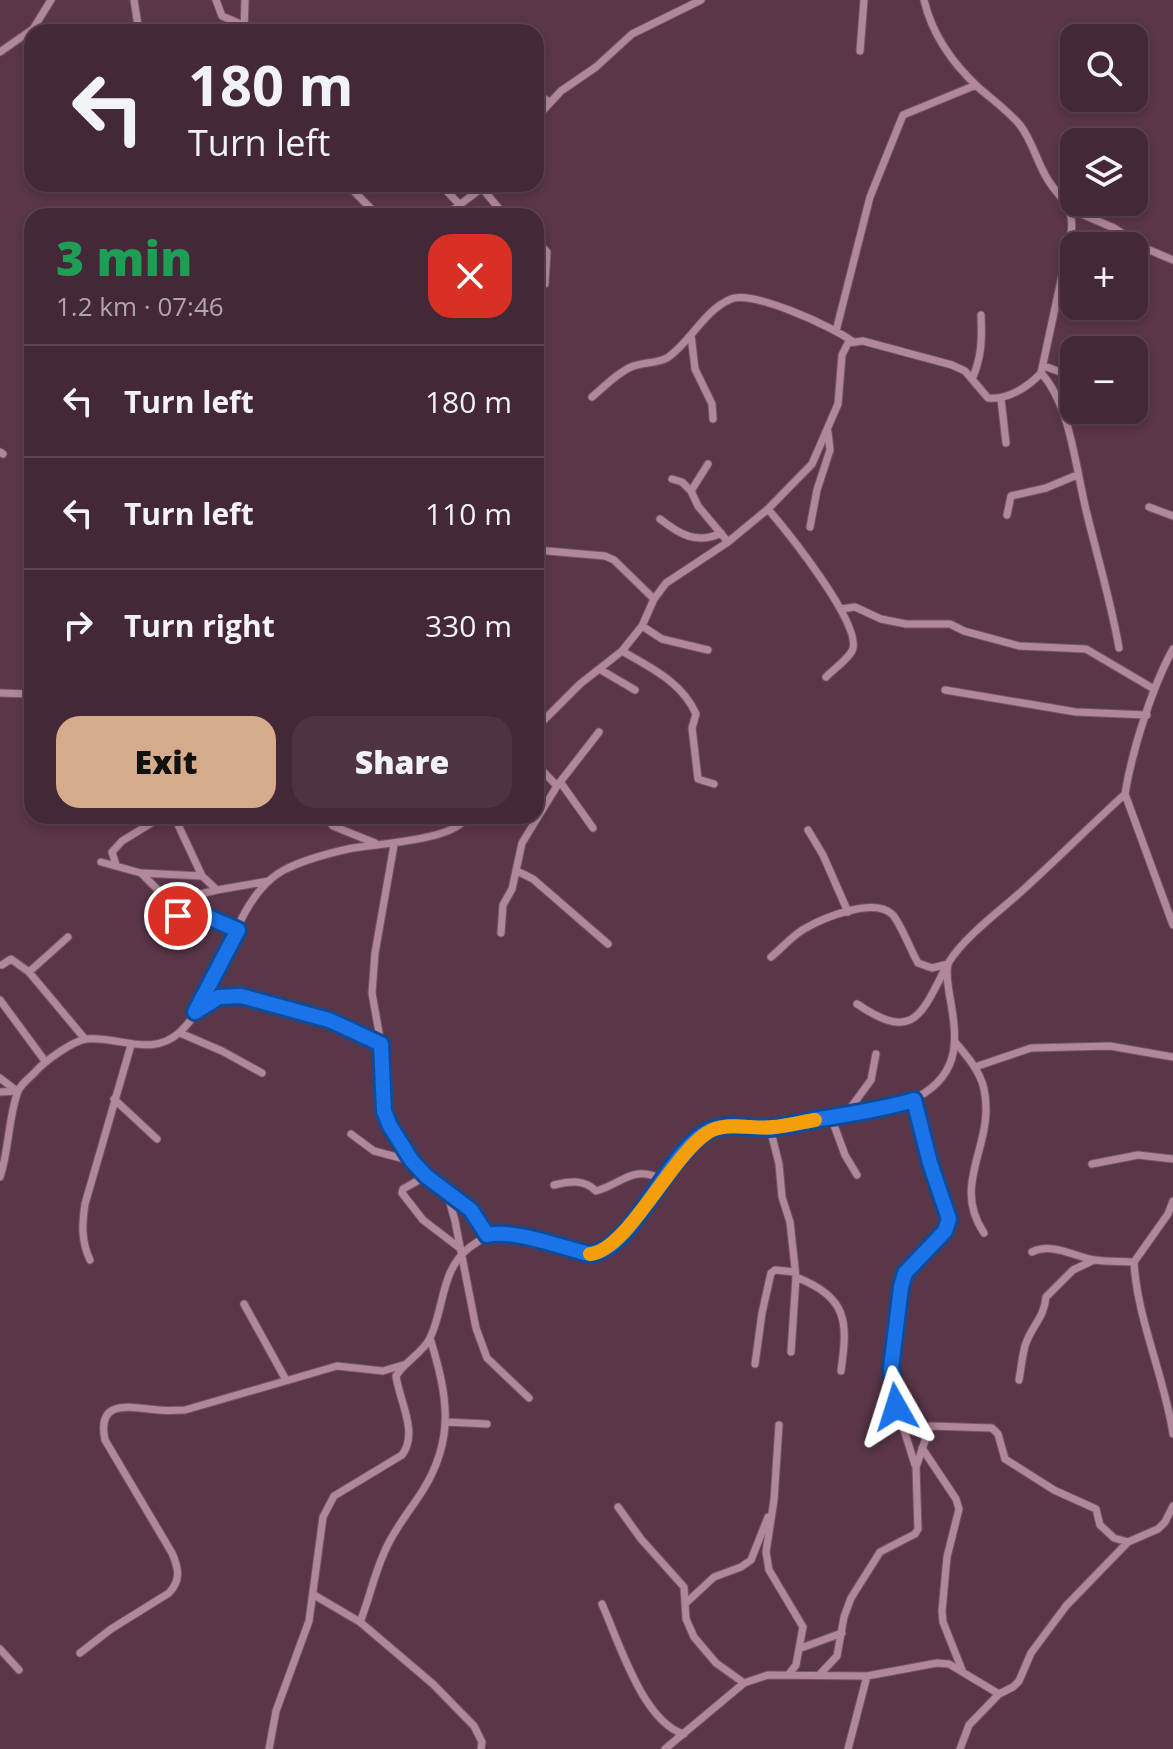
<!DOCTYPE html>
<meta charset="utf-8">
<style>
:root{--surface:#442837;--page:#4e3442;--text:#f1f3f6;--muted:#afa6ad;--line:#5c4452;--accent:#d6ab8b}
body{margin:0;font-family:"Open Sans",sans-serif;background:var(--page);color:var(--text);height:100vh;display:flex;flex-direction:column;font-size:30px;white-space:nowrap}
*{box-sizing:border-box;margin:0}
p{font-size:26px;color:var(--muted)}
.icon{flex:none;width:44px;height:44px;fill:none;stroke:currentColor;stroke-width:2;stroke-linecap:round;stroke-linejoin:round}
.map{position:relative;flex:1;overflow:hidden}
.drawer{position:absolute;left:24px;top:208px;width:520px;height:616px;display:flex;flex-direction:column;background:var(--surface);border-radius:24px;box-shadow:0 4px 12px #0003,0 0 0 2px var(--line)}
.drawer>*{flex:none}
.guide{position:absolute;left:24px;top:24px;width:520px;height:168px;border-radius:24px;box-shadow:0 4px 12px #0003,0 0 0 2px var(--line);background:#442837;color:var(--text);overflow:hidden}
.controls{position:absolute;left:1060px;top:24px;display:grid;gap:16px}
.controls a{display:grid;place-items:center;width:88px;height:88px;border-radius:16px;background:var(--surface);box-shadow:0 4px 12px #0003,0 0 0 2px var(--line);font-size:40px}
.pin{position:absolute;display:grid;place-items:center;width:68px;height:68px;color:#fff;margin:-34px;border:4px solid #fff;border-radius:50%;box-shadow:0 2px 8px #0007}
.me{position:absolute;width:88px;margin:-44px;rotate:354deg;stroke-linejoin:round;filter:drop-shadow(0 0 6px #0008)}
.turn{display:flex;align-items:center;gap:28px;height:168px;padding:0 32px;font-size:36px}
.turn .icon{width:104px;height:104px;stroke-width:2.5}
.turn b{display:block;font-size:56px;line-height:68px}
.round{display:grid;place-items:center;flex:none;width:84px;height:84px;border-radius:24px;background:var(--page)}
.overview{display:flex;align-items:center;justify-content:space-between;height:136px;padding:0 32px}
h1{font-size:48px;font-weight:800;line-height:60px;color:#1e9e55}
.primary-button{display:flex;gap:16px;margin-top:auto;padding:16px 32px}
.primary-button a{flex:1;height:92px;border-radius:24px;background:var(--accent);color:#111;font-size:32px;font-weight:800;line-height:92px;text-align:center}
.primary-button a+a{background:var(--page);color:var(--text)}
ul{padding:0;list-style:none}
li{display:flex;align-items:center;gap:24px;height:112px;padding:0 32px;border-top:2px solid var(--line)}
li div{flex:1}
li b{display:block;font-size:30px}
li em{font-style:normal}
.map>svg:first-child{display:block}
.lines{fill:none;stroke-linecap:round;stroke-linejoin:round}
.minor-casing{stroke:#745565;stroke-width:9}
.minor{stroke:#b1879b;stroke-width:7}
.route-casing{stroke:#114b97;stroke-width:20}
.route{stroke:#1a73e8;stroke-width:14}
.slow{stroke:#f59e0b;stroke-width:14}
</style>
<div class="map">
<svg width="1173" height="1749" viewBox="0 0 1173 1749">
<rect width="100%" height="100%" fill="#5a3649"/>
<g class="lines">
<g class="minor-casing">
<path id="minor" d="M134 0 139 32
M216 0 222 16 245 26
M244 32 245 0
M860 51 864 0
M0 52 33 29 51 0
M536 94 550 102
M536 118 561 91 596 67 632 34 701 0
M347 184 378 216
M440 184 459 204
M482 188 505 216
M1070 209 1114 228 1147 249 1173 260
M445 216 487 184
M536 240 547 252 545 284
M836 331 870 197 903 115 976 85
M691 335 695 369 712 404 713 419
M1044 366 1074 377
M1041 373C1071 405 1076 472 1087 514 1098 559 1111 602 1119 648
M972 379C982 357 982 338 981 315
M592 397C604 387 617 373 631 367 642 362 656 364 667 358 690 343 704 310 731 299 753 290 833 327 852 341
M1001 399 1006 443
M1090 410 1093 419
M0 452 3 454
M672 479 682 482 691 491 698 506 728 542
M691 491 708 464
M1149 507 1173 516
M768 509C785 529 865 627 852 651 847 660 834 669 826 677
M1007 515 1011 496 1046 488 1077 475
M660 519C679 534 697 545 721 533
M810 527 817 490 830 450 828 432
M536 550 605 556 614 560 654 599
M841 609 855 607 881 619 906 624H950L964 631 1019 646 1086 649 1154 689
M642 626 662 639 708 650
M1173 649C1152 687 1132 751 1125 794L1173 925
M622 651C651 668 682 682 696 714L692 728 698 779 714 784
M601 670 635 690
M945 690 1076 712 1147 715
M0 693 32 694
M536 728 580 684 622 651 642 626 654 599 666 583 728 542 768 509 812 464 838 404 842 355 848 343 863 341 952 365 965 371 988 398C1008 400 1028 387 1041 373L1071 234C1075 205 1062 202 1048 180 1037 163 1033 142 1020 125 1008 111 993 100 979 88 953 64 932 34 924 0
M536 764 557 786 599 732
M561 783 593 828
M174 816 202 876
M325 816 333 826 375 843
M808 830 823 855 848 912
M394 845 375 953 372 993 381 1044 384 1111 412 1161 426 1176 447 1192 455 1221 476 1328 487 1358 529 1398
M101 862 141 873 202 876 217 890 269 881
M116 865 112 852 122 841 163 816
M517 871 533 879 608 944
M141 873 159 891 238 930
M184 902 196 895 217 890
M164 925 190 906
M501 933 503 905 512 889 522 843 557 786
M771 957C782 948 792 936 804 929 823 918 873 897 892 914 900 922 911 951 918 963L932 968 948 964
M2 965 11 959 29 972 85 1039
M29 972 68 937
M0 1000 45 1061
M857 1004C912 1041 920 1018 945 969
M197 1011 219 997 241 996 329 1020 381 1044
M180 1033 222 1051 262 1073
M955 1042C967 1056 980 1071 984 1089 996 1145 950 1182 984 1233
M975 1067 1031 1048 1110 1046 1173 1057
M0 1078 17 1091
M0 1092 17 1091
M114 1099 157 1139
M914 1100 930 1163 949 1219 945 1231 905 1273 901 1287 891 1368 894 1398 915 1465
M846 1114 871 1080 876 1054
M831 1117 845 1155 857 1175
M770 1128 779 1164 782 1197 790 1222 796 1277 791 1352
M351 1134 374 1151 412 1161
M1092 1164 1138 1155 1173 1159
M426 1176 403 1189 402 1193 423 1220 461 1249
M0 1177C9 1150 8 1121 17 1094 19 1085 30 1078 36 1071 45 1061 74 1040 87 1039 119 1036 152 1058 180 1032 221 994 233 896 284 870 303 860 326 854 348 849 372 844 457 841 467 816
M554 1185C569 1181 584 1179 596 1191 624 1183 632 1164 664 1180
M447 1192 471 1210 487 1235
M1173 1201 1168 1214 1134 1262C1137 1319 1165 1378 1173 1434
M1032 1252C1052 1242 1075 1257 1095 1260 1108 1262 1121 1261 1134 1262
M90 1260C81 1241 82 1224 85 1204L131 1045
M796 1277C848 1298 848 1321 841 1371
M244 1304 286 1380
M755 1364 762 1313 771 1273 775 1270 795 1272
M1019 1380C1021 1369 1022 1357 1025 1346 1031 1326 1044 1319 1046 1297L1073 1270 1094 1260
M446 1422 487 1424
M779 1425 774 1500 766 1552 769 1570 803 1627 796 1665 789 1674
M922 1448 956 1499 959 1509 947 1557 942 1611 943 1622 962 1670
M618 1507 641 1539 684 1587 686 1619 694 1637 716 1663 744 1683
M314 1595 360 1622 433 1684 474 1726 482 1742 481 1749
M686 1603 714 1577 741 1567 751 1560 768 1517
M602 1604C619 1642 643 1722 684 1734
M360 1622C369 1600 374 1575 384 1553 393 1530 410 1511 423 1490 456 1437 447 1394 430 1338
M801 1648 842 1633
M0 1649 19 1670
M80 1653 111 1629 169 1593C181 1580 179 1569 172 1553L105 1440C96 1397 132 1408 158 1410 167 1411 176 1410 185 1410L337 1366 383 1371 403 1365
M821 1673 837 1656 844 1617 851 1598 880 1552 915 1534 918 1529 916 1467 930 1426 992 1428 998 1434 1005 1459 1054 1490 1096 1509 1100 1525 1114 1538 1128 1542
M269 1749 276 1711 309 1621 323 1517 334 1496 402 1455C419 1433 399 1400 396 1376 405 1361 422 1354 430 1338 445 1307 440 1270 470 1247 480 1240 487 1235 498 1232L589 1254C634 1251 667 1150 710 1131 728 1122 750 1129 770 1128 786 1127 802 1122 818 1119 847 1114 893 1112 918 1097 963 1072 957 1036 949 992 948 983 945 970 949 962 964 937 1001 910 1023 890 1057 859 1090 826 1125 794
M665 1749 744 1683 768 1675 867 1676 937 1663 949 1664 999 1694
M848 1749 867 1676
M960 1749 969 1725 999 1694 1013 1687 1019 1681 1031 1653 1066 1606 1128 1542 1158 1529 1165 1522 1173 1506"/>
</g>
<use href="#minor" class="minor"/>
</g>
<g class="lines">
<g class="route-casing">
<path id="route" d="M178 916 190 906 201 914 238 930 195 1012 219 997 241 996 329 1020 381 1044 384 1111 390 1126 412 1161 426 1176 471 1210 487 1235C515 1229 560 1247 589 1254 634 1251 667 1150 710 1130 730 1122 751 1129 771 1128 787 1126 803 1122 819 1119 851 1114 883 1109 914 1100L930 1163 949 1219 945 1231 905 1273 901 1287 891 1368 896 1407"/>
</g>
<use href="#route" class="route"/>
<path class="slow" d="M590 1254C627 1251 671 1156 707 1133 726 1120 752 1130 773 1127 787 1126 801 1122 815 1120"/>
</g>
</svg>
<div class="controls">
<a><svg class="icon" aria-label="search" viewBox="0 0 24 24"><circle cx="10" cy="10" r="6"/><path d="M15 15l6 6"/></svg></a>
<a><svg class="icon" aria-label="layers" viewBox="0 0 24 24"><path d="M12 4l9 5-9 5-9-5zM3 14l9 5 9-5"/></svg></a>
<a>+</a>
<a>−</a>
</div>
<div class="pin" style="left:178px;top:916px;background:#d93025"><svg class="icon" aria-label="arrive" viewBox="0 0 24 24"><path d="M6 21V4h12l-3 4 3 4H6"/></svg></div>
<svg class="me" style="left:896px;top:1407px" viewBox="-20 -20 40 40"><path d="M0-17L14 15 0 8-14 15z" fill="#1a73e8" stroke="#fff" stroke-width="4"/></svg>
<div class="guide">
<div class="turn"><svg class="icon" aria-label="left" viewBox="0 0 24 24"><path d="M17 20v-9H6M10 6l-5 5 5 5"/></svg><div><b>180 m</b>Turn left</div></div>
</div>
<section class="drawer">
<div class="overview"><div><h1>3 min</h1><p>1.2 km · 07:46</p></div><a class="round" style="background:#d93025;color:#fff"><svg class="icon" aria-label="close" viewBox="0 0 24 24"><path d="M6 6l12 12M18 6L6 18"/></svg></a></div>
<ul>
<li><svg class="icon" aria-label="left" viewBox="0 0 24 24"><path d="M17 20v-9H6M10 6l-5 5 5 5"/></svg><div><b>Turn left</b></div><em>180 m</em></li>
<li><svg class="icon" aria-label="left" viewBox="0 0 24 24"><path d="M17 20v-9H6M10 6l-5 5 5 5"/></svg><div><b>Turn left</b></div><em>110 m</em></li>
<li><svg class="icon" aria-label="right" viewBox="0 0 24 24"><path d="M7 20v-9h11M14 6l5 5-5 5"/></svg><div><b>Turn right</b></div><em>330 m</em></li>
</ul>
<div class="primary-button"><a>Exit</a><a>Share</a></div>
</section>
</div>
